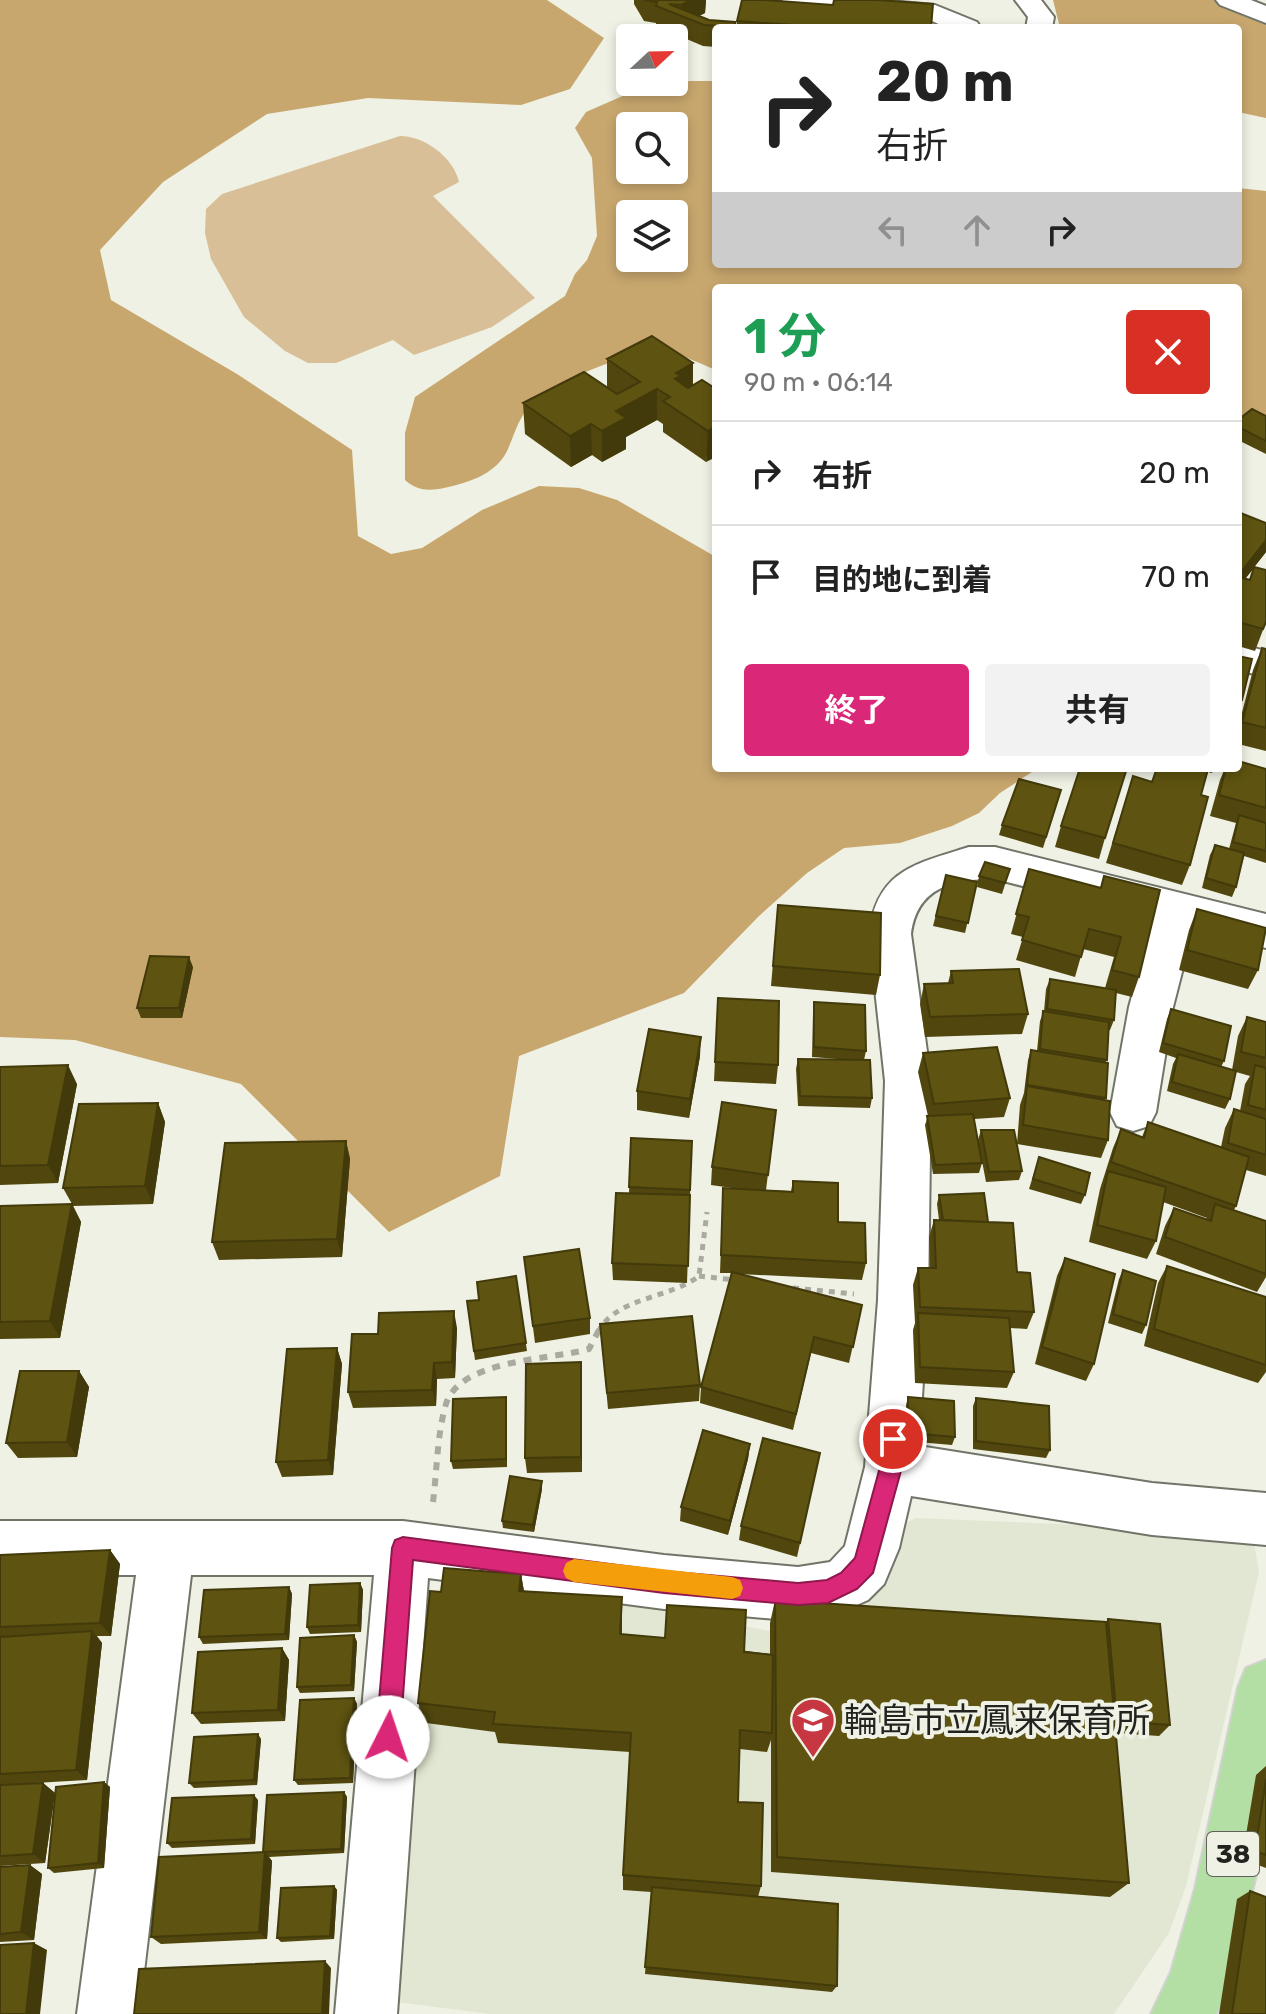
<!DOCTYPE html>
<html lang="ja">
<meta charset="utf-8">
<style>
:root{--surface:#fff;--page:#f2f2f2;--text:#222;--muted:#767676;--line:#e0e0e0;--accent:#db2777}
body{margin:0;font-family:Rubik,"Noto Sans JP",sans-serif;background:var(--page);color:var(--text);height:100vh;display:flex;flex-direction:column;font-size:30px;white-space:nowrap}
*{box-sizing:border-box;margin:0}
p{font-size:26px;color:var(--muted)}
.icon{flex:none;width:44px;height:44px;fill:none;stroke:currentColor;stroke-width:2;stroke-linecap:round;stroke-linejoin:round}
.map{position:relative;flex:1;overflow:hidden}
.sheet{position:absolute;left:712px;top:284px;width:530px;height:488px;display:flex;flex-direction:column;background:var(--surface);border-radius:8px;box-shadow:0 4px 12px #0003}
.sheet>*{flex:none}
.hud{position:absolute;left:712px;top:24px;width:530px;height:244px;border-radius:8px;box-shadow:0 4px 12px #0003;background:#fff;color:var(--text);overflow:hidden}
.needle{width:52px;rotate:68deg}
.tools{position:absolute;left:616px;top:24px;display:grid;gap:16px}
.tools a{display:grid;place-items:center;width:72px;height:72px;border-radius:8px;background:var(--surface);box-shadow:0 4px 12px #0003;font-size:40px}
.pin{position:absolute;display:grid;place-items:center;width:68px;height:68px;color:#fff;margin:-34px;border:4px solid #fff;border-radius:50%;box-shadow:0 2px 8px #0007}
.me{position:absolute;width:88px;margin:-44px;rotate:4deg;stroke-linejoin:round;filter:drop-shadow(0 0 6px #0008)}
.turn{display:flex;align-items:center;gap:28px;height:168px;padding:0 32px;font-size:36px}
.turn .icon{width:104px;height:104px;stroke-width:2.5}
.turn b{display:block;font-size:56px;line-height:68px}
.lanes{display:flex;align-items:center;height:76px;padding:0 32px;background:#0003;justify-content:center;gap:40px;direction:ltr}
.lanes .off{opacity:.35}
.round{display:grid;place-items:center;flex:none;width:84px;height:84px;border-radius:8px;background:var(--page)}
.overview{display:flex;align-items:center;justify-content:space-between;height:136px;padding:0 32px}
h1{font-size:48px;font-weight:700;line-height:60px;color:#1e9e55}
.action{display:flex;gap:16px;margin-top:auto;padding:16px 32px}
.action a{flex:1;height:92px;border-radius:8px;background:var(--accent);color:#fff;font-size:32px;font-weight:700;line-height:92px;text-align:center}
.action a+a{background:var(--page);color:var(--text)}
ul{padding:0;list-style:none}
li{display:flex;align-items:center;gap:24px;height:104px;padding:0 32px;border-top:2px solid var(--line)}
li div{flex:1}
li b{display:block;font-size:30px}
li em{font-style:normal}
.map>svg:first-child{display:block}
.built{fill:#e1e7d2}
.green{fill:#d8bf97}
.forest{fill:#c8a76e;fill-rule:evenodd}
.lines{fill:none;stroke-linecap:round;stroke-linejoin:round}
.minor-casing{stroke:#717468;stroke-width:4}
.major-casing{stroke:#d3d3d2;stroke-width:4}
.path-far1{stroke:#a9aba1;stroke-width:5;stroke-dasharray:6 6;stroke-linecap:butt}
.path{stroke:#a9aba1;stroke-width:6;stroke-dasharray:8 8;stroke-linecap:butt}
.minor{fill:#fff;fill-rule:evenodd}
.major{fill:#b3dea4;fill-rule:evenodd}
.wall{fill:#51470e;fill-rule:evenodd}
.shaded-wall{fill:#423a0b}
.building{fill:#5e5310;stroke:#423a0b;stroke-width:2}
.route{fill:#db2777;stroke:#8e194d;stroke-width:2}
.slow{fill:#f59e0b}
.labels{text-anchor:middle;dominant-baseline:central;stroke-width:8;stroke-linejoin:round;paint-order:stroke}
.shield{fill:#eef1e3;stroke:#5f615a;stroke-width:2}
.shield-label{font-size:26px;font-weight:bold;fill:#22231f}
.near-poi-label{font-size:34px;fill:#22231f;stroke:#eef1e3;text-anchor:start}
</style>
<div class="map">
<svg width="1266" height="2014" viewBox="0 0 1266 2014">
<rect width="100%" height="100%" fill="#eef1e3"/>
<path class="built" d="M916 1518 1252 1532 1259 1572 1186 1886 1169 1933 1114 2014H490L389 2001 424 1600 470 1570 769 1631 833 1614 900 1526Z"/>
<path class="green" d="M400 136C425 136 454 158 459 182L433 196 535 298 492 327 414 355 393 340 336 363H308L285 351 244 317 211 259 205 233 206 209 222 194Z"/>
<path class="forest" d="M0 0H547L604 38 570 89 521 105 368 98 267 114 163 182 100 250 111 300 237 374 352 450 358 536 391 554 422 548 482 510 539 486 579 488 617 500 716 557V768H1038L1000 793 979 813 952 826 900 843 844 848 807 873 759 916 684 993 519 1056 500 1176 389 1232 241 1084 75 1040 0 1037Z
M1053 0H1215L1266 22V118L1238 112V28H1060Z
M690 81H716V264H1238V188L1266 191V422H1238V288H716V370C701 364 686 356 670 353 638 346 566 378 540 397 519 411 516 433 506 453 494 475 467 483 444 488 429 491 417 491 405 480V433L415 397 565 296 575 274 587 260 597 236 592 158 575 128 586 112 634 91ZM630 126H674V170H630ZM630 214H674V258H630Z"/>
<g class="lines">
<g class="minor-casing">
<path id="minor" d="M782 0H878L935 5 977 22 981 28H947L930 20 795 8 786 5Z
M1015 0H1041L1054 17 1052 28H1026L1028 17Z
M1216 0H1251L1266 6V23L1220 5Z
M1238 644 1266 651V677L1238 670Z
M969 847H995L1266 914V948L1193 929 1173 1007 1156 1112 1149 1126 1133 1131 1117 1126 1110 1112 1129 1007 1153 919 995 879C953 879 917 887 911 934L931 1081 928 1300 919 1446 1152 1483 1266 1493V1545L1152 1535 911 1496 899 1548 884 1584 868 1600 828 1618 798 1621 664 1609 428 1578 397 2014H335L374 1575H191L139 2014H77L136 1575H0V1521H403L664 1555 798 1567 830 1562 845 1546 865 1467 878 1300 885 1081 869 934C877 870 915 864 969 847Z"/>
</g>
<g class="major-casing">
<path id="major" d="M1266 1660V1833L1230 1984 1216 2014H1151L1171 1972 1195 1889 1238 1688 1246 1668Z"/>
</g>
<path class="path-far1" d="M699 1276 735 1280
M793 1288 854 1294
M598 1332C616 1297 669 1299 699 1276L707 1212"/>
<path class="path" d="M433 1502C437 1471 437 1434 446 1404 460 1359 551 1360 589 1349L599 1330"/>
<use href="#minor" class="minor"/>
<use href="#major" class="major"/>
</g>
<path class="wall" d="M634 0H706L705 13 699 16 709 20 735 22V28H716V47L703 46 656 26V23L644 21 634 4Z
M737 21 931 28H736Z
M607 359 693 363V385L716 389 706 462 663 432V424L657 420 626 437V449L602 462 592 455 571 467 525 434 523 403 607 388Z
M1266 416V454L1238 440V420Z
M1238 512 1266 523V552L1254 567 1266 622 1255 651 1238 646ZM1254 568 1249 580 1245 579Z
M1262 648 1266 649V751L1238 744V728L1253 670Z
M1156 768H1214L1212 773 1208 772 1201 795 1190 865 1182 885 1106 863 1133 776 1152 782Z
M1225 768 1266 769V863L1244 856 1236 887 1232 897 1202 888 1210 855 1215 845 1229 849 1236 823 1210 816 1220 780Z
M1061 790 1043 848 999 835 1002 825Z
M1061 826 1105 838 1099 859 1055 847Z
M1010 869 1002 894 977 887 979 876Z
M1029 869 1100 888 1104 876 1139 977 1132 997 1116 993 1114 1020 1110 1030H1108L1106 1063 1105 1100 1108 1140 1101 1158 1017 1144 1020 1105 1024 1093 1028 1060 1031 1050 1037 1051 1040 1021 1044 1011 1046 989 1050 979 1105 988 1114 957 1083 949 1075 977 1016 960 1023 937 1011 934Z
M946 875 977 882 965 933 933 926Z
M778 905 880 975 876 995 771 986Z
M1197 909 1258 970 1248 989 1179 970 1189 930Z
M193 967 182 1018H141L137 1008Z
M951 971 1028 1014 1022 1034 925 1037 920 1004 924 984 948 983Z
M718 998 778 1065 776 1084 714 1081Z
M814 1002 866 1051 864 1060 872 1098 870 1108 798 1106 796 1069 798 1059 850 1060 812 1057 813 1012Z
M1171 1009 1224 1061 1221 1067 1232 1070 1238 1036 1247 1017 1266 1022V1176L1246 1170 1236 1206 1234 1210 1266 1222V1277L1257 1292 1156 1254 1165 1226 1174 1208 1206 1220 1207 1218 1163 1202 1156 1241 1147 1259 1089 1242 1100 1189 1113 1148 1121 1129 1142 1137 1148 1122 1221 1147 1225 1128 1234 1109 1240 1111 1245 1084 1250 1076 1236 1072 1230 1099 1225 1109 1167 1091 1173 1064 1176 1058 1159 1052 1167 1019Z
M923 1053 1010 1098 1004 1117 974 1119 982 1163 979 1173 933 1174 925 1125 928 1116 918 1072Z
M700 1056 689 1118 637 1110V1091Z
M0 1067 77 1084 58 1183 0 1185Z
M158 1103 165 1122 153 1204 73 1206 81 1222 60 1338 0 1339V1206L72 1204 63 1188Z
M776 1110 766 1190 791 1191 793 1181 838 1222 866 1263 862 1280 739 1274 862 1305 849 1363 811 1353 793 1430 700 1403 701 1387 732 1273H720L723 1188 739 1189 711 1185 712 1167Z
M981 1130 1022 1171 1019 1180 986 1182 978 1140Z
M631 1138 692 1141 687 1283 613 1280 612 1263 629 1193Z
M346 1141 350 1159 342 1257 219 1260 212 1242Z
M1039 1157 1085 1195 1081 1204 1029 1189Z
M939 1195 988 1222 1017 1272 1034 1312 1027 1329 1010 1328 1014 1372 1007 1388 915 1383 913 1330 915 1323 913 1285 918 1268H930L929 1237 934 1220H939L937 1204Z
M524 1257 590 1318V1334L535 1343Z
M1065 1258 1094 1364 1086 1381 1035 1364 1057 1276Z
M1167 1266 1266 1297V1372L1258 1383 1144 1346 1158 1283Z
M1123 1270 1146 1325 1142 1334 1108 1323 1119 1279Z
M516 1276 527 1351 475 1360 467 1301 479 1300Z
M600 1324 700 1385 699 1401 608 1409Z
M457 1328 455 1378 437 1379 436 1406 353 1408 348 1392 378 1334Z
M337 1348 342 1364 333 1475 282 1477 276 1462Z
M79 1371 89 1387 77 1457 18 1458 6 1443Z
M582 1378V1472L527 1473 525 1458Z
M506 1397 507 1405V1467L453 1469 451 1461Z
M908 1397 955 1437 952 1445 906 1441V1405Z
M976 1398 1050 1450 1046 1458 973 1449V1406Z
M750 1444 748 1459 728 1535 680 1521 681 1507Z
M820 1453 797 1557 739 1540 741 1526Z
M542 1489 534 1532 503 1528 502 1521Z
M110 1550 120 1564 111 1636H97L102 1643 87 1780 0 1785V1555Z
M521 1574 524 1591 622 1621V1634L770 1654V1623L775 1600 1106 1622 1108 1619 1170 1725 1159 1736 1116 1733 1129 1883 1110 1897 771 1872V1740L767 1752 740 1749 738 1802 761 1886 758 1897 837 1986 832 1992 645 1974 651 1892 623 1890V1875L630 1752 498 1743 495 1732 426 1723 418 1703 441 1592Z
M360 1583 363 1590 361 1632 310 1634 307 1627Z
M289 1587 292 1594 289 1640 203 1644 199 1637Z
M354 1635 357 1642 354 1691 300 1693 297 1687Z
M282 1648 289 1660 285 1721 201 1724 192 1713Z
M354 1698 357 1704 353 1783 298 1785 294 1780Z
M261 1739 257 1785 194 1788 189 1783Z
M1266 1766V1868L1242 1859 1256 1775Z
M104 1782 110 1787 104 1868 54 1873 48 1868Z
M43 1783 55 1793 45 1863 0 1866V1785Z
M344 1792 347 1797 344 1853 269 1857 272 1861 267 1939 161 1944 151 1937Z
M258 1800 255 1844 172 1848 167 1843Z
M30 1865 42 1874 34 1940 0 1942V1867Z
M334 1886 337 1890 334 1939 281 1942 277 1938Z
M1250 1891 1266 2014H1219L1237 1899Z"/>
<path class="shaded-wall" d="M691 0H706L705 13 691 20 681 16V5Z
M693 363 692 394 674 408 676 373Z
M657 389V420L626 437V449L602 462V431L616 411Z
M591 424 592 455 571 467 570 436Z
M716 426V457L706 462 708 431Z
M1266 540V552L1238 588V576Z
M189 957 193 967 182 1018 179 1008Z
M701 1037 700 1056 689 1118 690 1099Z
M68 1065 77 1084 58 1183 48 1165Z
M158 1103 165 1122 153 1204 145 1186Z
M346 1141 350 1159 342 1257 337 1239Z
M72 1204 81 1222 60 1338 50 1321Z
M454 1311 457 1328 455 1378 452 1362Z
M337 1348 342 1364 333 1475 328 1460Z
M581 1362 582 1378V1472L581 1457Z
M434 1363 437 1379 436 1406 432 1390Z
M79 1371 89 1387 77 1457 67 1442Z
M506 1397 507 1405V1467L506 1459Z
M750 1444 748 1459 728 1535 730 1521Z
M542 1481V1489L534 1532 533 1525Z
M110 1550 120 1564 111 1636 100 1623Z
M521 1574 525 1598 519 1591Z
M360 1583 363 1590 361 1632 358 1625Z
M289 1587 292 1594 289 1640 285 1634Z
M622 1597V1621L620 1656V1634Z
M92 1631 102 1643 87 1780 76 1770Z
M354 1635 357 1642 354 1691 351 1685Z
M282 1648 289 1660 285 1721 278 1710Z
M354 1698 357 1704 353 1783 350 1778Z
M258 1734 261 1739 257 1785 254 1780Z
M104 1782 110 1787 104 1868 98 1863Z
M43 1783 55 1793 45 1863 33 1854Z
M344 1792 347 1797 344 1853 341 1849Z
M254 1795 258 1800 255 1844 251 1839Z
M265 1852 272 1861 267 1939 259 1932Z
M30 1865 42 1874 34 1940 21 1932Z
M334 1886 337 1890 334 1939 330 1936Z
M34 1943 47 1950 40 2014H26Z
M325 1961 331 1968 329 2014H322Z"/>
<path class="building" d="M644 0H691L681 5 669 4 709 20 735 22V27L704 25 656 6 657 2Z
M742 0H765L833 5 834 0H878L933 4 931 28H805V26L737 21Z
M652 336 693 363 676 373 681 376 675 379 688 388 702 380 716 389V426L708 431 663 401 670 397 657 389 616 411 626 418 602 431 591 424 570 436 523 403 584 372 617 394 640 382 607 359Z
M1252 409 1266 416V441L1238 427V420Z
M1238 512 1266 523V540L1238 576Z
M1254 567 1266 570V622L1263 629 1238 622V581L1239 577 1250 580Z
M1262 648 1266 649V728L1242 722Z
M1238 656 1252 659 1242 700 1238 699Z
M1238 761 1266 769V808L1219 795 1226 768H1238Z
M1080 768H1089L1100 771 1101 768H1127L1105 838 1061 826Z
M1157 768 1208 769 1201 795 1208 797 1190 865 1113 843 1133 776 1152 782Z
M1019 779 1061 790 1046 837 1002 825Z
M1239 815 1266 823V851L1233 842Z
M1215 845 1244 853 1236 887 1206 878Z
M985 862 1010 869 1005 883 979 876Z
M1029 869 1101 888 1104 876 1160 890 1139 977 1112 970 1121 937 1089 929 1081 957 1022 940 1029 917 1016 914Z
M946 875 977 882 968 923 936 916Z
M778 905 881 913 880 975 773 966Z
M1197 909 1266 928 1258 970 1187 950Z
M150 956 189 957 179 1008H137Z
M1019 969 1028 1014 930 1017 924 984 953 983 951 971Z
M1050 979 1116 990 1114 1020 1047 1009Z
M718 998 779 1001 778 1065 715 1062Z
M814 1002 865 1005 866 1051 814 1047Z
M1171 1009 1231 1026 1224 1061 1163 1043Z
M1043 1011 1109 1022 1107 1060 1040 1049Z
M1247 1017 1266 1022V1058L1241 1052Z
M649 1029 701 1037 690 1099 637 1091Z
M997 1047 1010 1098 934 1104 923 1053Z
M1031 1050 1108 1063 1106 1098 1027 1085Z
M1178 1054 1236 1071 1230 1099 1172 1082Z
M798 1059 870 1060 872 1098 800 1096Z
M68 1065 48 1165 0 1166V1067Z
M1255 1065 1266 1068V1110L1248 1105Z
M1027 1086 1110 1101 1108 1140 1023 1125Z
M722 1102 776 1110 768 1175 712 1167Z
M158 1103 145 1186 63 1188 79 1104Z
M1234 1109 1266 1119V1155L1228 1143Z
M973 1114 982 1163 935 1165 927 1116Z
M1148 1122 1249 1157 1236 1206 1111 1162 1121 1129 1144 1138Z
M981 1130H1014L1022 1171 989 1172Z
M631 1138 692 1141 690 1190 629 1187Z
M346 1141 337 1239 212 1242 225 1143Z
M1039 1157 1090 1173 1085 1195 1033 1179Z
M1108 1171 1166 1187 1156 1241 1097 1225Z
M793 1181 838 1183V1222L865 1223 866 1263 721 1255 723 1188 793 1192Z
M616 1193 690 1195 688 1266 612 1263Z
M984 1193 988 1222 943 1220 939 1195Z
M72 1204 50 1321 0 1322V1206Z
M1215 1204 1266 1221V1274L1165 1237 1174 1208 1211 1221Z
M934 1220 1013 1223 1017 1272 1030 1273 1034 1312 920 1307 918 1268H936Z
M579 1249 590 1318 533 1326 524 1257Z
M1065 1258 1115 1274 1094 1364 1042 1347Z
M1167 1266 1266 1297V1365L1154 1329Z
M1123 1270 1156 1281 1146 1325 1113 1314Z
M732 1272 862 1305 853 1347 814 1337 796 1414 701 1387Z
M516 1276 526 1343 474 1351 467 1301 479 1300 477 1282Z
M454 1311 452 1362 434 1363 432 1390 348 1392 352 1334H378L379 1313Z
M918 1313 1009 1318 1014 1372 920 1367Z
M692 1316 700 1385 607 1393 600 1324Z
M337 1348 328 1460 276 1462 287 1349Z
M581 1362V1457L525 1458 526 1364Z
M20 1371H79L67 1442 6 1443Z
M506 1397V1459L451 1461 453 1399Z
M908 1397 954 1401 955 1437 909 1433Z
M976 1398 1049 1406 1050 1450 976 1441Z
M703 1430 750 1444 730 1521 681 1507Z
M763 1438 820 1453 800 1543 741 1526Z
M510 1476 542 1481 533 1525 502 1521Z
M110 1550 100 1623 0 1627V1555Z
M444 1568 521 1574 519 1591 622 1597 620 1634 665 1638 667 1605 746 1610 744 1652 773 1655 772 1733 740 1730 738 1802 763 1803 761 1886 623 1875 631 1733 493 1724 495 1712 418 1703 430 1591 441 1592Z
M360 1583 358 1625 307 1627 310 1585Z
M289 1587 285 1634 199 1637 204 1590Z
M775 1600 1106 1622 1129 1883 777 1857Z
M1108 1619 1160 1624 1170 1725 1117 1721Z
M92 1631 76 1770 0 1774V1637Z
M354 1635 351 1685 297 1687 300 1638Z
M282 1648 278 1710 192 1713 198 1652Z
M354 1698 350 1778 294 1780 300 1700Z
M258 1734 254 1780 189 1783 194 1737Z
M1266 1779V1855L1255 1851Z
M104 1782 98 1863 48 1868 56 1787Z
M43 1783 33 1854 0 1856V1785Z
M344 1792 341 1849 263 1852 267 1795Z
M254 1795 251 1839 167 1843 172 1798Z
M265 1852 259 1932 151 1937 159 1857Z
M30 1865 21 1932 0 1934V1867Z
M334 1886 330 1936 277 1938 281 1888Z
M652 1887 838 1904 837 1986 645 1967Z
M1250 1891 1266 1897V2014H1232Z
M34 1943 26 2014H0V1945Z
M325 1961 322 2014H134L139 1969Z"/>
<path class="route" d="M893 1429 901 1432 904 1439 902 1467 873 1573 857 1589 828 1603 798 1605 664 1593 413 1560 400 1737 396 1746 388 1749 379 1746 376 1737 392 1548 395 1540 403 1537 664 1571 798 1583 827 1580 841 1573 855 1558 880 1467 885 1432Z"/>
<path class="slow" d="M574 1559 732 1577 740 1580 743 1588 740 1596 732 1599 574 1582 566 1578 563 1571 566 1563Z"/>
<defs>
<g id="school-pin" transform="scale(2.3)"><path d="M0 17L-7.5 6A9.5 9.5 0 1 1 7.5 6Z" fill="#c73741" stroke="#eef1e3"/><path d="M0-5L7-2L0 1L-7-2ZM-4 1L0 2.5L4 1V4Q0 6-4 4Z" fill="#fff"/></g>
</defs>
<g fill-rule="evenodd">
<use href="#school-pin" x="813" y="1720"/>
</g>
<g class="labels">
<rect class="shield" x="1207" y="1832" width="52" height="44" rx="6"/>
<g class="shield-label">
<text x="1233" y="1854">38</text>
</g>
<g class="near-poi-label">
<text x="844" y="1720">輪島市立鳳来保育所</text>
</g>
</g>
</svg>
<div class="tools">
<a><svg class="needle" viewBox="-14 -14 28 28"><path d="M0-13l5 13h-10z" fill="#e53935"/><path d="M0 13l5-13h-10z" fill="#767676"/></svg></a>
<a><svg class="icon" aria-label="search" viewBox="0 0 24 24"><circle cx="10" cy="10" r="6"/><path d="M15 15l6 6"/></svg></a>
<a><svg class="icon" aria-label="layers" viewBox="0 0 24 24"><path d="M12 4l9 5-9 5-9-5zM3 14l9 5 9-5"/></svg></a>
</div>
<div class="pin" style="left:893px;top:1439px;background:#d93025"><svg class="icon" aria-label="arrive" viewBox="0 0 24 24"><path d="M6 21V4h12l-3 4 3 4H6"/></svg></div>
<svg class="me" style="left:388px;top:1737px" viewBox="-20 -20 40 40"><circle r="19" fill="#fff"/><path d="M0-13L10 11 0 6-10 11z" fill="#db2777"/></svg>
<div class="hud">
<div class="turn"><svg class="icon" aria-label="right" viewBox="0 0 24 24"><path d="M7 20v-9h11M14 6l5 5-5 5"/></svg><div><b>20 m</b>右折</div></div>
<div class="lanes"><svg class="icon off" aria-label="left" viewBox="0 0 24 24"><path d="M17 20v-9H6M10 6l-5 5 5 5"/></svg><svg class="icon off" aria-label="ahead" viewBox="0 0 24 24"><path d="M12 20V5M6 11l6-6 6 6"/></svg><svg class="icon" aria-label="right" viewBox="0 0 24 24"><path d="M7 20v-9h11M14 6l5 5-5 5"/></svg></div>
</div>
<section class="sheet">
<div class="overview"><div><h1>1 分</h1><p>90 m · 06:14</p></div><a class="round" style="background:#d93025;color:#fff"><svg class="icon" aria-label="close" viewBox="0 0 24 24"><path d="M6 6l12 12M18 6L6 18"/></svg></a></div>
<ul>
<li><svg class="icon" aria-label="right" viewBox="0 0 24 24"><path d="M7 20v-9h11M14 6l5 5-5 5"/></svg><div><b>右折</b></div><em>20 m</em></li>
<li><svg class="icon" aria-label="arrive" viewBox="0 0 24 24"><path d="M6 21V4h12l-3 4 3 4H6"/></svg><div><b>目的地に到着</b></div><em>70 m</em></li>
</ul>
<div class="action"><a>終了</a><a>共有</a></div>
</section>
</div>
